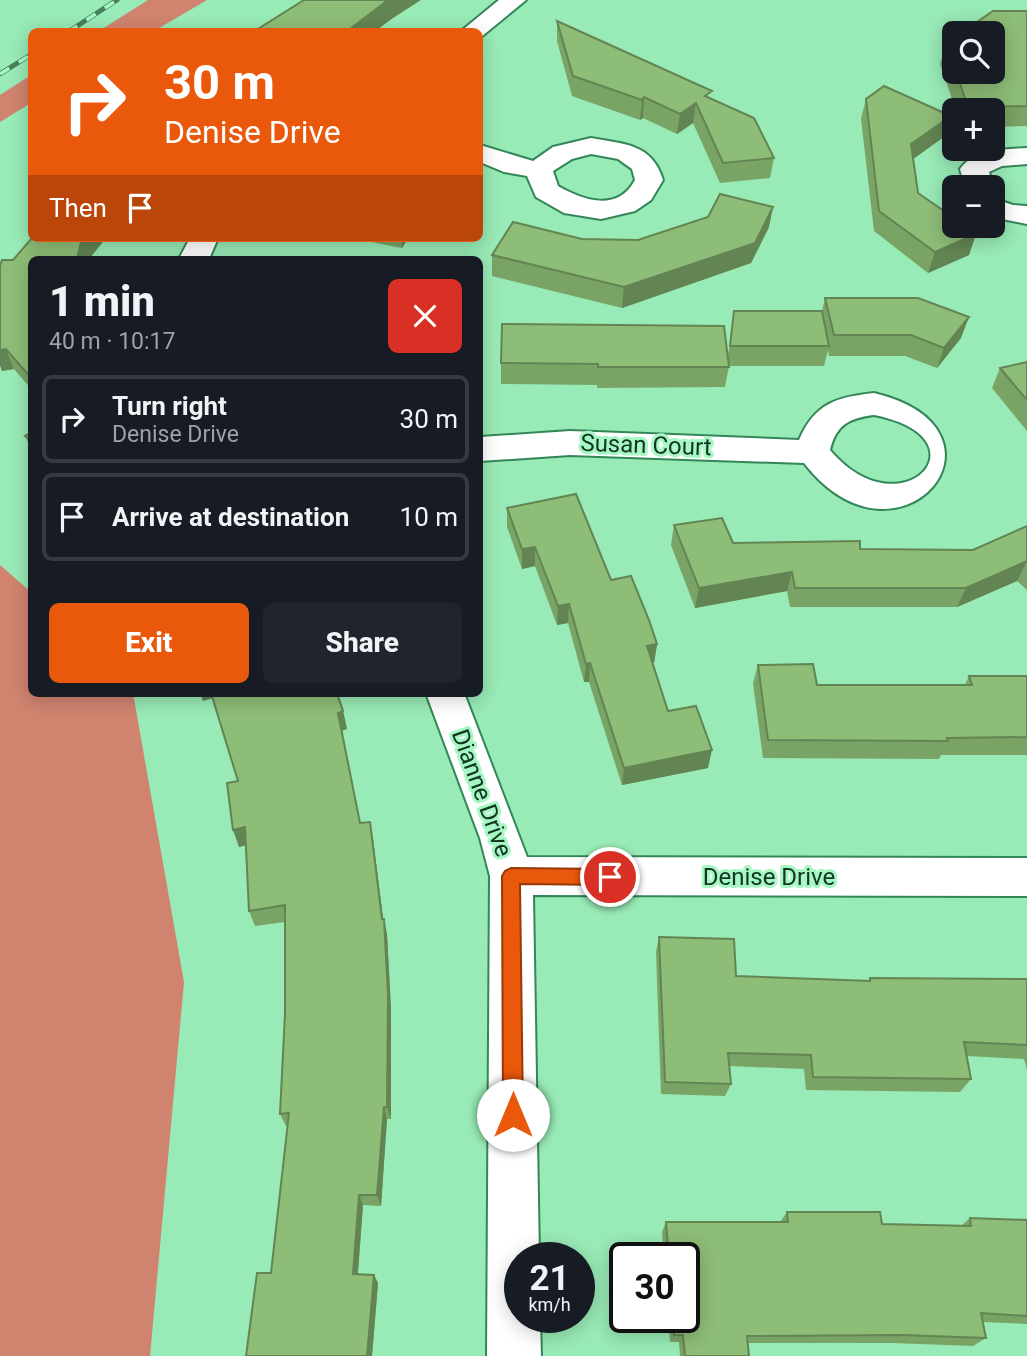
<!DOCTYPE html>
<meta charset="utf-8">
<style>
:root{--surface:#171b24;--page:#20242c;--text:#f1f3f6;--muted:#9ea1a6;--line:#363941;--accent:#ea580c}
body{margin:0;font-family:Roboto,sans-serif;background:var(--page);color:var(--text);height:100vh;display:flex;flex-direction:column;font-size:26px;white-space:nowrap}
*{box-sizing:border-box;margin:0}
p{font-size:23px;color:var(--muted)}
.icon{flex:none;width:38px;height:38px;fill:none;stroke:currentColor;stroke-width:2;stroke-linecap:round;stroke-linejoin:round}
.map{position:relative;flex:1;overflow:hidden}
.side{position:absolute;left:28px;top:256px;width:455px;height:441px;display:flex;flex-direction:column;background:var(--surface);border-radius:10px;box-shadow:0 4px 18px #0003}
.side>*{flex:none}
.guide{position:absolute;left:28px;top:28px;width:455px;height:214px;border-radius:10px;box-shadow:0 4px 18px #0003;background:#ea580c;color:#fff;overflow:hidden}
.buttons{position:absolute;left:942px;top:21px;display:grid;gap:14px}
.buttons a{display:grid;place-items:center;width:63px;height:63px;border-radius:10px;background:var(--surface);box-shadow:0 4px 18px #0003;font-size:35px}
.speed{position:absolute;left:504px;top:1242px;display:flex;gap:14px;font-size:35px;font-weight:700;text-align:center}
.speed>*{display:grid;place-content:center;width:91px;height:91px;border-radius:50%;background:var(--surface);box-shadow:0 4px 18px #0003;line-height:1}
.speed small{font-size:18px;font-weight:400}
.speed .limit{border:4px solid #111;border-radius:10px;background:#fff;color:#111}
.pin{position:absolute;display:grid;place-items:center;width:60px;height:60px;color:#fff;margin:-30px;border:4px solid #fff;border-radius:50%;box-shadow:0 2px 7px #0007}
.me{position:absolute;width:77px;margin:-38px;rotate:0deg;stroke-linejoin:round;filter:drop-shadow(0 0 5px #0008)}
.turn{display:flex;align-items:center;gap:24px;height:147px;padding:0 21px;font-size:32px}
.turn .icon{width:91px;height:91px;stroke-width:2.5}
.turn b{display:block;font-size:49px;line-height:60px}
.then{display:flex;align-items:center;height:66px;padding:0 21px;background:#0003;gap:14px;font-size:26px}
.round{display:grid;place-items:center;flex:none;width:74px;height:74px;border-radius:10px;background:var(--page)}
.overview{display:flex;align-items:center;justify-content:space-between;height:119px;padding:0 21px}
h1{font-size:42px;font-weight:800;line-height:52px}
.button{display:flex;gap:14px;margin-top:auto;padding:14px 21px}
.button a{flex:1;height:80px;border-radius:10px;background:var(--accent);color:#fff;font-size:28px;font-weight:800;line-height:80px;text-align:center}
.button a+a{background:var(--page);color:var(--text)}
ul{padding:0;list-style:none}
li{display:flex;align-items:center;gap:21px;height:88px;margin:0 14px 10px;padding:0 7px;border:4px solid var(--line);border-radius:10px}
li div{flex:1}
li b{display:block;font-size:26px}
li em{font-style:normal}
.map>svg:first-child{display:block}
.forest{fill:#d0846f}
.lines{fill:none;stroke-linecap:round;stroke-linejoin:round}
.minor-casing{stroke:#338658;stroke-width:4}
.minor{fill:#fff;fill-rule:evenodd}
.rail-casing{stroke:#497e5d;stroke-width:5}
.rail{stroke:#a5f7c3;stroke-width:3.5;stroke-dasharray:11;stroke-linecap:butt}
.wall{fill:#7aa366}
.shaded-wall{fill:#638453}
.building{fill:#8ebd77;stroke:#638453;stroke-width:2}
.route{fill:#ea580c;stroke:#983908;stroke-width:2}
.labels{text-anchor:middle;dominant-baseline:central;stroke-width:6;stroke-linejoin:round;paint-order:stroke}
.street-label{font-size:24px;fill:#133521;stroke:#a5f7c3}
</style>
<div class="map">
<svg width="1027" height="1356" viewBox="0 0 1027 1356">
<rect width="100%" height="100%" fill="#98eab6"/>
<path class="forest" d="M148 0H207L154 31H99Z
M31 75V103L0 122V95Z
M0 565 31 592 32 693H133L184 982 150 1356H0Z"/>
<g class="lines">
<g class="minor-casing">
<path id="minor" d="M499 0H526L481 37 480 32H460Z
M591 138C623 144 652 143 663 180L651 200 635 211 601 219 564 213 536 197 527 176 504 172 480 162V145L533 161 553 147ZM591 154 618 159 632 169 635 180C618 212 584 201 558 186L553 171 572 159Z
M1027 148V164L1002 166 989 172 993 187 992 188 965 187 960 169C974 149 1005 149 1027 148Z
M992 198 1013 205 1027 206V224L992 217Z
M190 238H218L209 259H179Z
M874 393C1027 430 899 585 804 463L570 455 480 461V437L570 431 799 440C815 403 837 397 874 393ZM874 415C991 438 901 534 830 450 836 425 849 418 874 415Z
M426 693H464L527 857 1027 858V896L533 895 539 1258H520V1318H540L541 1356H487L490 876 480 838Z"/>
</g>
<use href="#minor" class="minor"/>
<g class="rail-casing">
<path id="rail" d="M68 32 117 0
M0 74 32 54"/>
</g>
<use href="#rail" class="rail"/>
</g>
<path class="wall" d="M1027 11V126L992 127V110H956L940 64 946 44 954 38V72H992Z
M557 21 711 98 774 158 770 178 720 183 693 123 677 134 643 118 640 120 572 96 557 41Z
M866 99 945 136 913 159 918 193 976 234 969 255 928 273 874 231 861 119Z
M769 227 751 263 622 308 492 276V255L582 239 638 240Z
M32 238H106L89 259H32V390L14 369 2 371 0 365V266L13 260Z
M351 238H408L402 248Z
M825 298 961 338 937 368 905 356H829L828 350 824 366H729L725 387 597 388V385L501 384V363L728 356 734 311H822Z
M1027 362V431L992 388 1000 368Z
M32 432V451L25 436Z
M507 508 611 580 657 644 654 663H652L668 711 708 768 622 785 589 682H584L568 623 557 625 535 566 522 569 507 527Z
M674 525 733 543 860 549 973 550 1027 526V590L1017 581 957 607H790L787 591 695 608 671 545Z
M758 665 817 685H965L969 676H1027V755H941L939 759 763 758 753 683Z
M200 693 343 711 347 729 341 731 360 823 373 839 383 919 387 934 391 1009V1119H387L381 1206 363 1205 358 1274 374 1275 378 1283 372 1356H246L271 1273 288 1126H286L280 1114 285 1014V922L255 926 249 911 246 845 239 847 238 781 212 698 203 701Z
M659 937 736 976 868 981 870 978 1027 979V1070L1024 1059 967 1056 971 1079 960 1092 806 1090 804 1069 729 1066 731 1084 725 1096 661 1094 656 952Z
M787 1212 882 1224 961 1226 970 1218 1027 1220V1324L983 1322 986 1338 973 1346 892 1343H748L749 1356H680L679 1342H670L668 1318H684V1258H664L662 1232 666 1222H780Z"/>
<path class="shaded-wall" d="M388 0H421L393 18 374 32H346Z
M644 97 643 118 640 120 642 100Z
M696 103 693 123 677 134 680 114Z
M951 116 945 136 905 165 911 144Z
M773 207 769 227 751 263 622 308 624 287Z
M976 234 969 255 928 273 935 252Z
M82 238H106L89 259H77Z
M401 238H408L402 248Z
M969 317 961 338 937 368 944 348Z
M6 349 14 369 2 371 0 365V350Z
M535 547V566L522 569V549Z
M1027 561 1017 581 957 607 966 588Z
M792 572 787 591 695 608 699 588Z
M569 604 568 623 557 625 558 606Z
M657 644 654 663 644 665 647 646Z
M590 663 589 682H584L586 664Z
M200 693H211L213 698 203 701Z
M343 711 347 729 341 731 338 713Z
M712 750 708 768 622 785 624 768Z
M370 822 373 839 385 934 382 919Z
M245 827 251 844 239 847 233 830Z
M384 919 387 934 391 1009V1119L387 1107Z
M384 1107 387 1119 381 1206 377 1195Z
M359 1195 363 1205 357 1283 353 1274Z
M374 1275 378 1283 372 1356H367Z"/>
<path class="building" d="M304 0H388L346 32H253Z
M993 11H1027V106L968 107 956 72H992V33H961Z
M557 21 712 91 705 96 754 118 774 158 723 163 696 103 680 114 644 97 642 100 573 76Z
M954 38V66L946 44Z
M884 86 951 116 911 144 918 193 954 218V226H964L976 234 935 252 879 211 866 99Z
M720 194 773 207 755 243 624 287 492 255 513 222 582 239 638 240 708 217Z
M32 238H82L77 259H32V379L6 349 0 350V266L2 260H13Z
M825 298H918L969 317 944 348 911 335H834Z
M734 311H822L829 346H730Z
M502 324 724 326 729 367H598V364L501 363Z
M1027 362V400L1000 368Z
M32 432V442L25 436Z
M576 494 611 580 631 576 649 620 657 644 647 646 668 711 696 706 712 750 624 768 590 663 586 664 569 604 558 606 535 547 522 549 507 508Z
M722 518 733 543 860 541V549L973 550 1027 526V561L966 588H795L792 572 699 588 674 525Z
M813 664 817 685H972L969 676H1027V737L947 738 948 741 768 740 758 665Z
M211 693H337L343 711 338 713 360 823 370 822 382 919H384L388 995 387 1107H384L377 1195H359L353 1274 374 1275 367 1356H246L257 1273H271L289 1113 280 1114 285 1014V905L249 911 245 827 233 830 227 783 238 781Z
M659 937 734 939 736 976 870 981V978L1027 979V1045L964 1042 971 1079 813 1077 811 1055 728 1053 731 1084 665 1082Z
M787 1212H880L882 1224 971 1226 970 1218 1027 1220V1316L981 1313 986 1338 902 1335 747 1336 749 1356H685L683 1335H674L673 1318H684V1258H669L666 1222H788Z"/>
<path class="route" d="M511 868 610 869 616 871 619 877 616 882 610 885 520 884 523 1115 520 1122 513 1125 506 1122 503 1115 502 876 505 871Z"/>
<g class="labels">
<g class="street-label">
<text transform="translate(646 445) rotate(2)">Susan Court</text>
<text transform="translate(482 793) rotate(70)">Dianne Drive</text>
<text x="769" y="877">Denise Drive</text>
</g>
</g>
</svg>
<div class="buttons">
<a><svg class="icon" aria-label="search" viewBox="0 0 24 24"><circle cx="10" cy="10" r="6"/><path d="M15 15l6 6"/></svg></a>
<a>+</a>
<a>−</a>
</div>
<div class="speed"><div>21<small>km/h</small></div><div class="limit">30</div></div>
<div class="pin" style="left:610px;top:877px;background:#d93025"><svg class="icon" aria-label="arrive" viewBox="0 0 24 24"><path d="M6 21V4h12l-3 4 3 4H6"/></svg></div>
<svg class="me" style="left:513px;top:1115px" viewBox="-20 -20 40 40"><circle r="19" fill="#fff"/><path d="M0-13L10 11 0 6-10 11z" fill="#ea580c"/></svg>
<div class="guide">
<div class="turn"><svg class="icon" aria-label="right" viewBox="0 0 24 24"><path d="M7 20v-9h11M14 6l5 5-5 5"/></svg><div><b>30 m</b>Denise Drive</div></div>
<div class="then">Then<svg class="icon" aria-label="arrive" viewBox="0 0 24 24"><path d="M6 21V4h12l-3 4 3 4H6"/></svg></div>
</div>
<section class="side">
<div class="overview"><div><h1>1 min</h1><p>40 m · 10:17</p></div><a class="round" style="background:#d93025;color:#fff"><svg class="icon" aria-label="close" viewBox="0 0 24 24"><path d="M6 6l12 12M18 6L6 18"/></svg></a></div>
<ul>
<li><svg class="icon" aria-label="right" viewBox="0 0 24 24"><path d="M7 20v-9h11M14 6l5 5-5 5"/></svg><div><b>Turn right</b><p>Denise Drive</p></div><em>30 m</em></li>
<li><svg class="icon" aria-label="arrive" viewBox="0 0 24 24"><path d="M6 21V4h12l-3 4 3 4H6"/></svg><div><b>Arrive at destination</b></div><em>10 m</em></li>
</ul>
<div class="button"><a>Exit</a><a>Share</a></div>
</section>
</div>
